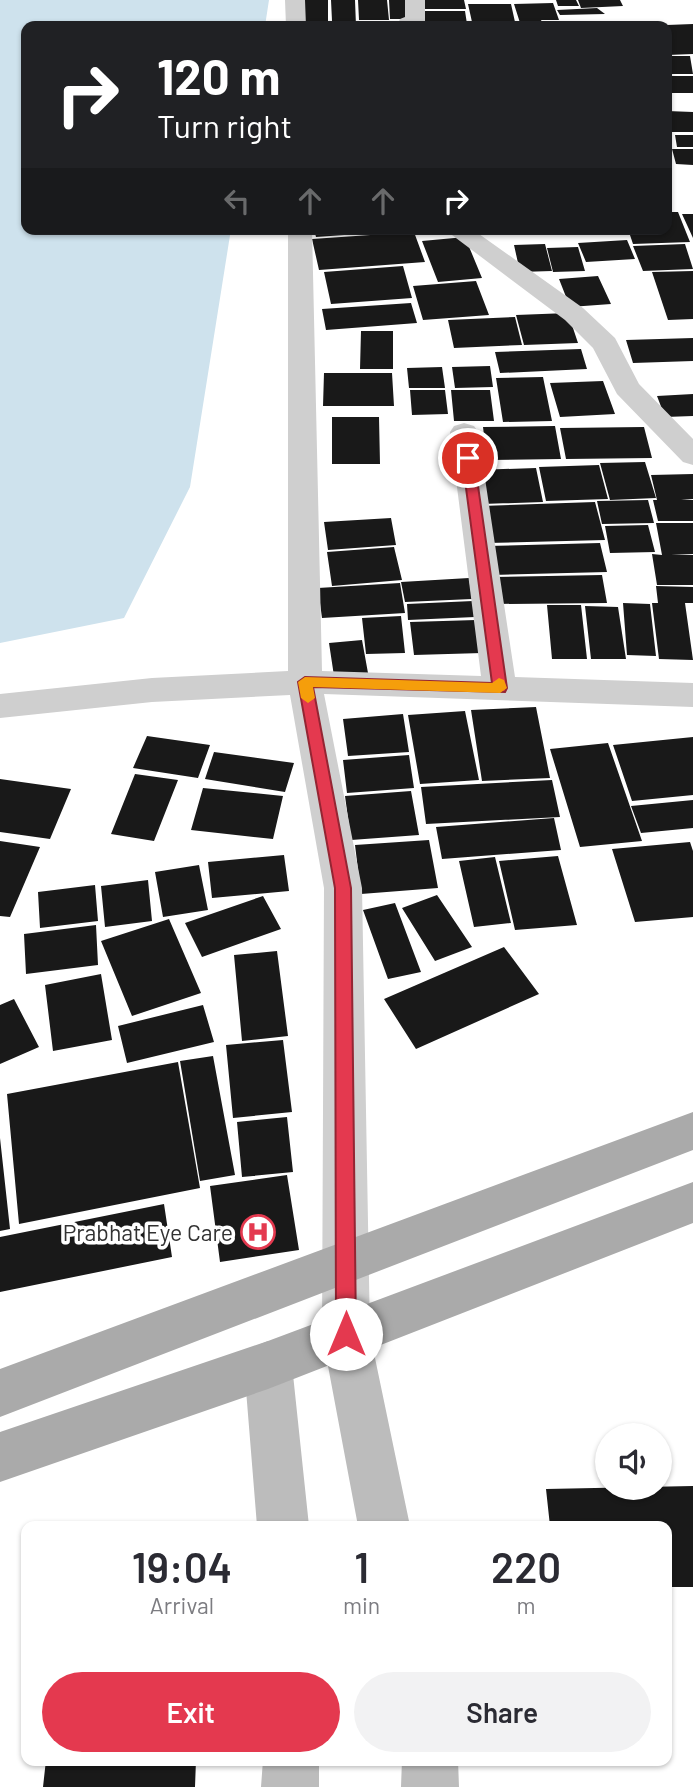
<!DOCTYPE html>
<style>
:root{--surface:#fff;--page:#f2f2f3;--text:#2b2b33;--muted:#7c7c81;--accent:#e4394f}
body{margin:0;font-family:Barlow,sans-serif;background:var(--page);color:var(--text);height:100vh;display:flex;flex-direction:column;font-size:26px;white-space:nowrap}
*{box-sizing:border-box;margin:0}
p{font-size:23px;color:var(--muted)}
.icon{flex:none;width:38px;height:38px;fill:none;stroke:currentColor;stroke-width:2;stroke-linecap:round;stroke-linejoin:round}
.map{position:relative;flex:1;overflow:hidden}
.side{position:absolute;left:21px;top:1521px;width:651px;height:245px;display:flex;flex-direction:column;background:var(--surface);border-radius:14px;box-shadow:0 2px 5px #0004}
.side>*{flex:none}
.banner{position:absolute;left:21px;top:21px;width:651px;height:214px;border-radius:14px;box-shadow:0 2px 5px #0004;background:#202124;color:#fff;overflow:hidden}
.tools{position:absolute;left:595px;top:1423px;display:grid;gap:14px}
.tools a{display:grid;place-items:center;width:77px;height:77px;border-radius:50%;background:var(--surface);box-shadow:0 2px 5px #0004;font-size:35px}
.pin{position:absolute;display:grid;place-items:center;width:60px;height:60px;color:#fff;margin:-30px;border:4px solid #fff;border-radius:50%;box-shadow:0 2px 7px #0007}
.me{position:absolute;width:77px;margin:-38px;rotate:0deg;stroke-linejoin:round;filter:drop-shadow(0 0 5px #0008)}
.turn{display:flex;align-items:center;gap:24px;height:147px;padding:0 21px;font-size:32px}
.turn .icon{width:91px;height:91px;stroke-width:2.5}
.turn b{display:block;font-size:49px;line-height:60px}
.lanes{display:flex;align-items:center;height:66px;padding:0 21px;background:#0003;justify-content:center;gap:35px;direction:ltr}
.lanes .off{opacity:.35}
.eta{display:flex;justify-content:space-evenly;align-items:center;height:119px;text-align:center}
.eta b{font-size:42px;font-weight:600;line-height:49px}
.cta{display:flex;gap:14px;margin-top:auto;padding:14px 21px}
.cta a{flex:1;height:80px;border-radius:42px;background:var(--accent);color:#fff;font-size:28px;font-weight:600;line-height:80px;text-align:center}
.cta a+a{background:var(--page);color:var(--text)}
.map>svg:first-child{display:block}
.water{fill:#cee2ed}
.building{fill:#191919}
.lines{fill:none;stroke-linecap:round;stroke-linejoin:round}
.street{fill:#cfcfcf;fill-rule:evenodd}
.secondary{fill:#bcbcbc;fill-rule:evenodd}
.primary{fill:#aaa;fill-rule:evenodd}
.route{fill:#e4394f;stroke:#942533;stroke-width:2}
.slow{fill:#f59e0b}
.labels{text-anchor:middle;dominant-baseline:central;stroke-width:7;stroke-linejoin:round;paint-order:stroke}
.poi-label{font-size:23px;fill:#323232;stroke:#fff;text-anchor:end}
</style>
<div class="map">
<svg width="693" height="1787" viewBox="0 0 693 1787">
<rect width="100%" height="100%" fill="#fff"/>
<path class="water" d="M0 0H269L265 26H26V229H231L190 487 124 618 0 643Z"/>
<path class="building" d="M304 0H328V22H304Z
M331 0H355L356 26H332L331 23 349 21H332Z
M358 0H387L389 20H359Z
M389 0H408L410 19H390Z
M424 0H464L466 9H425Z
M556 0H576L579 6H558Z
M578 0H620L623 6 581 8Z
M553 3 559 20H541L544 26H521L514 4Z
M468 4H511L515 22H472Z
M597 8 605 14 560 15 557 10Z
M419 11H465L467 24H421Z
M385 22 386 26H358V23Z
M693 24V54L667 55V25Z
M667 56H690L693 74H667Z
M667 76H693V93H667Z
M667 111 693 112V132H670Z
M675 135H693V147H677Z
M672 149H693V165L676 164Z
M667 212H678L690 242 633 244 628 229H667Z
M682 214H693V238Z
M314 229H401V231L316 237Z
M414 232 425 262 319 270 312 239Z
M465 237 482 278 438 282 422 241Z
M627 240 635 259 586 262 578 243Z
M545 244 552 271 520 272 514 245Z
M685 244 693 269 643 271 633 246Z
M578 247 585 271 553 272 547 248Z
M403 266 412 298 331 304 324 272Z
M693 271V319L668 320 652 272Z
M598 276 611 304 570 307 559 279Z
M476 281 489 315 423 320 413 286Z
M411 303 417 323 326 330 322 309Z
M568 313 578 343 524 345 516 315Z
M515 317 522 345 454 348 448 320Z
M361 331H393V369H360Z
M693 338V361L633 363 626 340Z
M581 349 587 369 500 373 495 352Z
M490 366 493 387 455 388 452 367Z
M442 367 445 388H409L407 368Z
M324 373H392L394 406H323Z
M543 377 552 421 503 422 496 378Z
M603 381 615 414 560 417 550 383Z
M410 390H445L448 414 412 415Z
M451 390H490L494 421H454Z
M693 394V416L665 417 657 396Z
M332 417H379L380 464H332Z
M555 426 561 459 487 460 483 427Z
M644 427 652 458 566 459 560 428Z
M645 462 656 498 610 500 600 463Z
M599 465 608 499 546 501 539 467Z
M536 468 543 502 482 504 476 470Z
M693 474V499H681L693 500V521H658L653 500H657L651 475Z
M648 500 654 523 602 524 597 501Z
M595 502 605 540 487 543 481 506Z
M391 518 396 545 328 550 324 522Z
M656 523H693V554L671 555H693V585H657L652 554 662 555Z
M648 525 655 552 610 553 605 526Z
M600 543 607 572 492 575 487 546Z
M394 547 402 580 332 586 327 552Z
M602 575 607 603 496 604 492 577Z
M469 578 472 599 405 602 401 582Z
M400 583 405 613 322 618 318 588Z
M656 586 693 587V603H685L693 660 659 659 652 603H658Z
M473 601 475 617 408 620 407 604Z
M623 603 650 604 656 656 627 655Z
M547 605H581L587 659H552Z
M585 606 618 607 626 659H591Z
M401 616 405 653 366 654 362 618Z
M476 620 482 653 414 655 410 622Z
M362 640 368 673 334 676 329 643Z
M536 707 550 778 482 781 471 710Z
M465 711 479 780 420 784 408 715Z
M403 714 409 752 348 756 343 719Z
M147 736 210 745 198 778 133 768Z
M693 737V795L632 801 613 745Z
M608 743 642 841 580 847 550 749Z
M214 752 294 763 285 792 205 779Z
M409 755 414 788 347 793 343 760Z
M135 774 178 780 154 841 111 834Z
M0 779 71 789 50 839 0 832Z
M552 780 560 817 426 824 421 787Z
M203 788 283 796 273 839 191 830Z
M411 791 419 835 351 840 345 796Z
M693 800V828L641 833 631 806Z
M554 818 561 850 442 859 436 827Z
M429 840 438 888 361 894 355 845Z
M0 841 40 847 10 917 0 916Z
M690 842 693 851V917L635 922 612 849Z
M284 855 289 891 212 898 208 862Z
M558 856 577 925 515 930 499 861Z
M495 857 511 923 474 927 459 861Z
M199 865 208 910 163 917 155 872Z
M148 880 152 921 105 927 101 886Z
M95 885 98 921 40 928 38 892Z
M437 895 472 947 435 961 402 908Z
M263 896 281 929 202 957 185 923Z
M395 903 421 972 388 979 363 910Z
M169 919 201 993 132 1016 101 941Z
M96 925 98 965 26 974 24 934Z
M504 947 539 994 416 1049 384 999Z
M277 951 288 1036 242 1041 234 955Z
M101 974 112 1040 53 1051 45 985Z
M14 999 39 1047 0 1064V1005Z
M203 1005 214 1042 127 1063 118 1026Z
M283 1040 292 1112 233 1118 226 1045Z
M213 1056 235 1175 200 1181 180 1061Z
M178 1062 200 1188 19 1224 7 1094Z
M287 1117 293 1172 242 1177 237 1122Z
M0 1138 10 1229 0 1231Z
M287 1175 299 1250 220 1262 210 1186Z
M164 1204 172 1257 0 1292V1237Z
M693 1486V1587H667V1526H550L546 1489Z
M46 1760H196L195 1787H43Z"/>
<g class="lines">
<path class="street" d="M285 0H305L306 26H286Z
M405 0H425V22L422 26H397L400 19 405 17Z
M288 229H312L322 671 481 676 450 432 454 426 464 423 474 426 478 432 515 677 693 683V707L324 694 362 888 370 1334 363 1350 346 1357 329 1350 322 1334 324 888 290 695 152 702 0 718V694L152 678 288 671Z
M444 229H472L583 308 615 338 639 384 693 439V465L683 462 617 394 593 348 565 320Z"/>
<path class="secondary" d="M346 1311 363 1318 370 1334 410 1526H358L322 1334 329 1318Z
M268 1341 285 1348 292 1365 309 1526H257L244 1365 251 1348Z
M263 1760H319V1787H261Z
M402 1760H458L459 1787H401Z"/>
<path class="primary" d="M693 1112V1150L0 1417V1369Z
M693 1182V1223L268 1389 0 1482V1432L268 1341Z"/>
</g>
<path class="route" d="M468 454 474 458 507 688 505 692 313 687 351 888 356 1334 353 1340 346 1343 339 1340 336 1334 335 888 298 682 305 677 492 683 462 458Z"/>
<path class="slow" d="M305 677 492 683 499 678 504 680 507 688 500 693 313 687 315 698 308 703 301 698 298 682Z"/>
<defs>
<g id="hospital-ring" transform="scale(1.75)"><circle r="9.5" fill="#fff" stroke="#e4394f" stroke-width="1.5"/><path d="M-5-5h3v3.5h4V-5h3V5h-3V1.5h-4V5h-3Z" fill="#e4394f"/></g>
</defs>
<g fill-rule="evenodd">
<use href="#hospital-ring" x="258" y="1232"/>
</g>
<g class="labels">
<g class="poi-label">
<text x="233" y="1232">Prabhat Eye Care</text>
</g>
</g>
</svg>
<div class="tools">
<a><svg class="icon" aria-label="sound" viewBox="0 0 24 24"><path d="M4 9h4l5-4v14l-5-4H4zM17 9q2 3 0 6"/></svg></a>
</div>
<div class="pin" style="left:468px;top:458px;background:#d93025"><svg class="icon" aria-label="arrive" viewBox="0 0 24 24"><path d="M6 21V4h12l-3 4 3 4H6"/></svg></div>
<svg class="me" style="left:346px;top:1334px" viewBox="-20 -20 40 40"><circle r="19" fill="#fff"/><path d="M0-13L10 11 0 6-10 11z" fill="#e4394f"/></svg>
<div class="banner">
<div class="turn"><svg class="icon" aria-label="right" viewBox="0 0 24 24"><path d="M7 20v-9h11M14 6l5 5-5 5"/></svg><div><b>120 m</b>Turn right</div></div>
<div class="lanes"><svg class="icon off" aria-label="left" viewBox="0 0 24 24"><path d="M17 20v-9H6M10 6l-5 5 5 5"/></svg><svg class="icon off" aria-label="ahead" viewBox="0 0 24 24"><path d="M12 20V5M6 11l6-6 6 6"/></svg><svg class="icon off" aria-label="ahead" viewBox="0 0 24 24"><path d="M12 20V5M6 11l6-6 6 6"/></svg><svg class="icon" aria-label="right" viewBox="0 0 24 24"><path d="M7 20v-9h11M14 6l5 5-5 5"/></svg></div>
</div>
<section class="side">
<div class="eta">
<div><b>19:04</b><p>Arrival</p></div>
<div><b>1</b><p>min</p></div>
<div><b>220</b><p>m</p></div>
</div>
<div class="cta"><a>Exit</a><a>Share</a></div>
</section>
</div>
